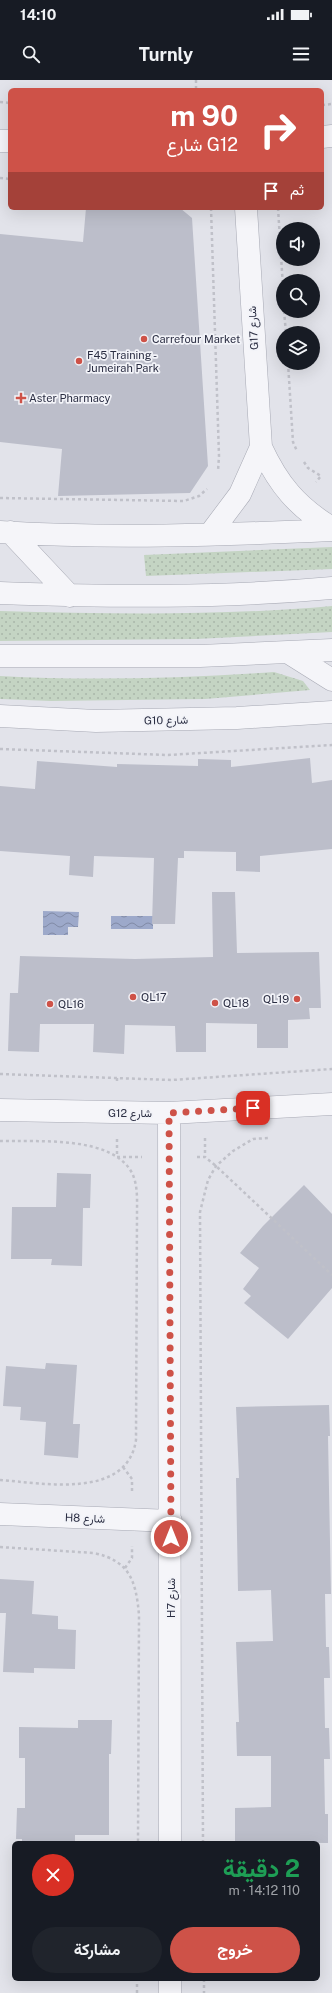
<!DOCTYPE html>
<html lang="ar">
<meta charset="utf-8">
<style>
:root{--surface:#171b24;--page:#20242c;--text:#f1f3f6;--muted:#9ea1a6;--accent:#ce5248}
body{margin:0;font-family:"Public Sans",Vazirmatn,sans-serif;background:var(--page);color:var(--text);direction:rtl;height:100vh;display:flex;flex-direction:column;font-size:15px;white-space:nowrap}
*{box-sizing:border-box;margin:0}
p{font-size:13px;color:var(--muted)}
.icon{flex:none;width:22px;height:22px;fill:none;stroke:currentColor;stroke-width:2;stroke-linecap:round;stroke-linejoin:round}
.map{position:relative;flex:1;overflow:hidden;direction:ltr}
.side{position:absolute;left:12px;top:1761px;width:308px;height:140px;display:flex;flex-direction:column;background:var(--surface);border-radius:6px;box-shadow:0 4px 16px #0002;direction:rtl}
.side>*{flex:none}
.top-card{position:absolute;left:8px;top:8px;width:316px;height:122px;border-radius:6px;box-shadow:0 4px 16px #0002;direction:rtl;background:#ce5248;color:#fff;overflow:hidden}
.tools{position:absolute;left:276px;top:142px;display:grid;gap:8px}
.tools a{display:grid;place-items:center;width:44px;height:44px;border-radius:50%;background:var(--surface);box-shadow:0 4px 16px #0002;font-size:20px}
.pin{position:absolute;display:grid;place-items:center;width:34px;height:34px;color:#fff;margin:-17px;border-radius:8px;box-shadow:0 2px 6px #0006}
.me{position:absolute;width:44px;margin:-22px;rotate:0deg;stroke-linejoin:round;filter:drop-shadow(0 0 3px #0008)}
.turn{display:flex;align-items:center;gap:14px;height:84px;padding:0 20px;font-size:18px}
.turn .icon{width:52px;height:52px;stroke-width:2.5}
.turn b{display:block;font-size:28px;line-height:34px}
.then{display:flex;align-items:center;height:38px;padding:0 20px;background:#0003;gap:8px;font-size:15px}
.round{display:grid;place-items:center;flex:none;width:42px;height:42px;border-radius:21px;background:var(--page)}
.summary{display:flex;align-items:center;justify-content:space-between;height:68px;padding:0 20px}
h1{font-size:24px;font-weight:700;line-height:30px;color:#1e9e55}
.button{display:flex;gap:8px;margin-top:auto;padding:8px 20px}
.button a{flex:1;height:46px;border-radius:24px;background:var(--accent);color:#fff;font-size:16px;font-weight:700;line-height:46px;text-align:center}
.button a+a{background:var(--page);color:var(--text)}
.status{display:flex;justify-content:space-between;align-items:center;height:28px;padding:0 20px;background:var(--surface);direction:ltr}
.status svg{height:11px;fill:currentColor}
header{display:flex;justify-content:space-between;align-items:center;height:52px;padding:0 20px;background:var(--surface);font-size:18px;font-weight:700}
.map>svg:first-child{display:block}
.park{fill:url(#park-dots)}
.water{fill:url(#water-waves)}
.building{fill:#bcbeca}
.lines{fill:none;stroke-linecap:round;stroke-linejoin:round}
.minor-casing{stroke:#a7a9b4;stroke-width:23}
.path{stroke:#c0c1c9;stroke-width:2.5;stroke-dasharray:3 3;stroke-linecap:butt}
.minor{stroke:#f5f5f9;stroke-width:22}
.route{stroke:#ce5248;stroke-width:7;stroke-dasharray:0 12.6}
.poi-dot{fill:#ce5248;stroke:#f2f3f8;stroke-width:1.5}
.labels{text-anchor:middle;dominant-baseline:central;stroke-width:3.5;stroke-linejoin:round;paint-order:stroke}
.street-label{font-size:11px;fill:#2a2d42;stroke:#f2f3f8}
.poi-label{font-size:11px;fill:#2a2d42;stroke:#f2f3f8;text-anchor:start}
</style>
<div class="status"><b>14:10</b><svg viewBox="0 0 49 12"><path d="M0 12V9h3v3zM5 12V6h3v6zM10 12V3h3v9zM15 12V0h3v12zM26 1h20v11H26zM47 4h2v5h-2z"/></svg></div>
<header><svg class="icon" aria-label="menu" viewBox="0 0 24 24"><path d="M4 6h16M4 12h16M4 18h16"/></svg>Turnly<svg class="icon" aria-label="search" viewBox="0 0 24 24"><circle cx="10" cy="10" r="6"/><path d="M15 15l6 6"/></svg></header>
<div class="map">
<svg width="332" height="1913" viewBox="0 0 332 1913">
<defs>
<pattern id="park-dots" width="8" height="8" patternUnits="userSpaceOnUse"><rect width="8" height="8" fill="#c4d4c3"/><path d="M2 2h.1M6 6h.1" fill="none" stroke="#a9b6a9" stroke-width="1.8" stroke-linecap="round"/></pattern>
<pattern id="water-waves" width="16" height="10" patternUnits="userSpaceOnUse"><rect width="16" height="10" fill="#9da9ca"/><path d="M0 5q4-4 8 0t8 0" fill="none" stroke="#808aa6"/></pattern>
</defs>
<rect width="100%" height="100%" fill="#e2e3ea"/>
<path class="park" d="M332 467V489L146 496 144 475Z
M332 526V552L196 559 0 561V531C111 534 221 536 332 526Z
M274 592 303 601 310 610 205 619 51 621 0 619V596C91 601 183 598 274 592Z"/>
<path class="water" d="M43 831 79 832 78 847H68V855H43Z
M111 836H153V849H111Z"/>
<path class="building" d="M86 128H180L192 138 208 386 190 413 58 416 62 369 0 362V154L83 162Z
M310 678 312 703 332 700V769L260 776V792L236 791V772L184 771V778H178L175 844H152L154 778 94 776 93 797 69 795 70 776 0 771V706L35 709 37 681 117 687V684L198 686V679L231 680V687Z
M212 812H235L237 873 319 872 321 928H309L310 939 288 940V968H257V944L206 943V972H176L175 946 125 945 124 974 93 972 94 944H40L39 972 8 971 10 913H18L20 876 135 879 213 877Z
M57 1093 91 1094 90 1128H83L82 1186 51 1185 52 1179H11L12 1127H56Z
M304 1105 332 1134V1208L288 1259 244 1223 251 1216 243 1209 259 1188 240 1173 263 1146Z
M46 1283 77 1285 73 1344H80L78 1378 44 1375 46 1342 20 1340 21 1327 3 1326 6 1286 45 1289Z
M329 1325 330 1356H328L331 1514H325L326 1567H329L330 1598H324L325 1648H329L330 1679H324L325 1734H328V1763L235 1762V1728L271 1727V1676H237L236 1642H239L236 1562 273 1561 271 1510 238 1511 236 1398H239L236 1327Z
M0 1499 34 1501 32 1534 58 1536V1549L76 1550 75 1589 34 1588V1593L3 1592 6 1533H0Z
M78 1640H112L111 1674H109V1755H75V1763H22V1759H16L17 1728H25V1678H19V1647L78 1648Z"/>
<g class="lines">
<g class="minor-casing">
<path id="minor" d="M322 57 332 56
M0 61H10
M246 128 261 367C278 404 297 427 332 448
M0 452C110 459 222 455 332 450
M10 452 70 516
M210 454 240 414 261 367
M0 513C111 517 221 518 332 508
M289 573 332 600
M0 576H200L332 570
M0 636 96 641 237 638 332 632
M0 1030 169 1033 332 1024
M169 1033 170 1763
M0 1434 171 1441
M170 1913V1899"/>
</g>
<path class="path" d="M196 0V10
M0 22 10 23
M322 25 332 24
M0 98 10 99
M211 128 219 376 218 391
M278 128 283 207
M284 231 286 253
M288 283 293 362 297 371
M304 382 308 388 321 396 316 402
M0 418 184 421 199 416 207 409
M0 669 168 675 332 665
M0 994 172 1000 332 989
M117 998V1004
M205 1058V1077
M117 1059V1077H142
M0 1061C37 1062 112 1055 132 1093 138 1105 137 1120 137 1133L136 1360C127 1420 43 1403 0 1400
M197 1077H205L216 1086 332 1195
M123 1387 132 1399V1411
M0 1467 94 1473C130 1481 136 1501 139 1535L138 1763
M125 1488 132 1478V1466
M203 1763 200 1132 208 1100 216 1086 233 1071 253 1059 268 1058
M204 1899V1913
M137 1913V1899"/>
<use href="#minor" class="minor"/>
</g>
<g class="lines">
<path class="route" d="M171 1457 169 1033 253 1028"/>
</g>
<g class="poi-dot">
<circle cx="144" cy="259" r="4"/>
<circle cx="79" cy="281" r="4"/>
<path d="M19 312h4v4h4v4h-4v4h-4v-4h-4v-4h4z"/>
<circle cx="133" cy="917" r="4"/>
<circle cx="297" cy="919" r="4"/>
<circle cx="215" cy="923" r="4"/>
<circle cx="50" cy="924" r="4"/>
</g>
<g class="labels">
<g class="street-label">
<text transform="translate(253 248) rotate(-93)">G17 شارع</text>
<text transform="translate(166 640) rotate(-1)">G10 شارع</text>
<text x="130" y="1033">G12 شارع</text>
<text transform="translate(85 1438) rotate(2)">H8 شارع</text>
<text transform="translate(171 1518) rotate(-90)">H7 شارع</text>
</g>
<g class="poi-label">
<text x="152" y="259">Carrefour Market</text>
<text x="87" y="275">F45 Training -<tspan x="87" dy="13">Jumeirah Park</tspan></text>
<text x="29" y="318">Aster Pharmacy</text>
<text x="141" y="917">QL17</text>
<text x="289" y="919" text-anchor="end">QL19</text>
<text x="223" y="923">QL18</text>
<text x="58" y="924">QL16</text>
</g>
</g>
</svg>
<div class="tools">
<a><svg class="icon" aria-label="sound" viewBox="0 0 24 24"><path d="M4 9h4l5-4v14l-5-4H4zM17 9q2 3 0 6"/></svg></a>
<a><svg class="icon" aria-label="search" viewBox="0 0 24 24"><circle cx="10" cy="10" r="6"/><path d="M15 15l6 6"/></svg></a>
<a><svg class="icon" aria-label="layers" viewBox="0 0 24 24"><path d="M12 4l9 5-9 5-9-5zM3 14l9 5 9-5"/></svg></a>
</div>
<div class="pin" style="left:253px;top:1028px;background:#d93025"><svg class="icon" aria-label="arrive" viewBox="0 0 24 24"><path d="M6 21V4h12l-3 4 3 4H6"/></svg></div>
<svg class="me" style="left:171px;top:1457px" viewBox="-20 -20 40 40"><circle r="17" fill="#ce5248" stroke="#fff" stroke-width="3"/><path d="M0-11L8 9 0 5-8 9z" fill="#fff"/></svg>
<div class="top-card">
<div class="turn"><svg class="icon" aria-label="right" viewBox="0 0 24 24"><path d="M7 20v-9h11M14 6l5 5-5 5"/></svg><div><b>90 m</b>G12 شارع</div></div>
<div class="then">ثم<svg class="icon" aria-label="arrive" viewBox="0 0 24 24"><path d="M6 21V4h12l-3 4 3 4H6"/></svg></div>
</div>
<section class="side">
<div class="summary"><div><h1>2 دقيقة</h1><p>110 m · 14:12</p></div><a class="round" style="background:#d93025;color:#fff"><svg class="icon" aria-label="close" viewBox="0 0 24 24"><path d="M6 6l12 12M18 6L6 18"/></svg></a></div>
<div class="button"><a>خروج</a><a>مشاركة</a></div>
</section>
</div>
